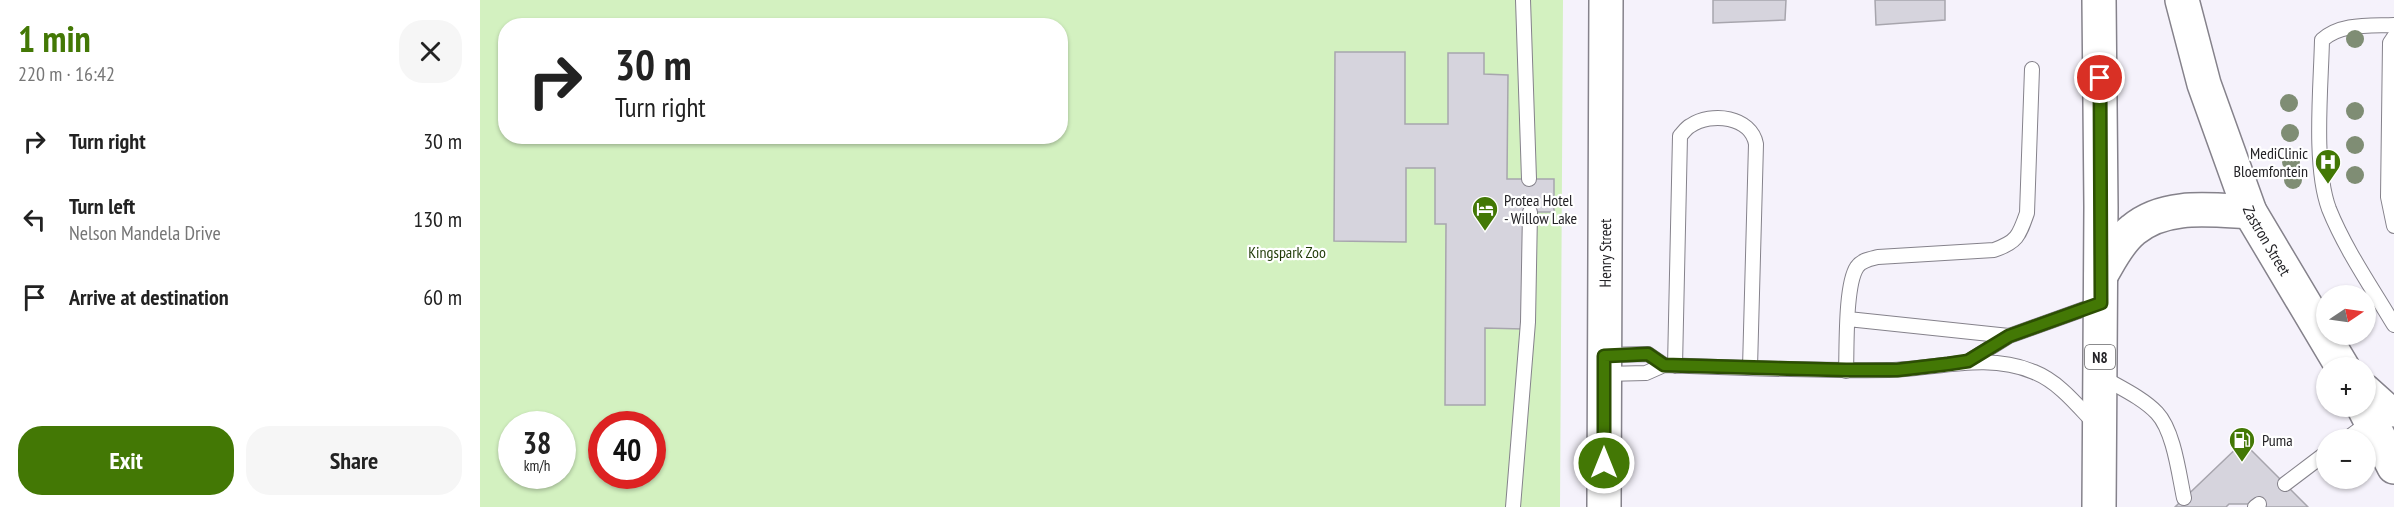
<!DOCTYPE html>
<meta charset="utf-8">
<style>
:root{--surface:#fff;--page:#f6f6f6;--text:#222;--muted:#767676;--accent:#437805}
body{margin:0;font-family:"PT Sans Narrow",sans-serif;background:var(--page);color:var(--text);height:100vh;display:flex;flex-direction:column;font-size:22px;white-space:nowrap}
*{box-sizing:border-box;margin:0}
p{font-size:20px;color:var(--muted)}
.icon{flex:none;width:33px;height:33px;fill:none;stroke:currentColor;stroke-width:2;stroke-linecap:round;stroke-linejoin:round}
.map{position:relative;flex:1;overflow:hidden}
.details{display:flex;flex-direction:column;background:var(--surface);width:480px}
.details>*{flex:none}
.hud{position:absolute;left:18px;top:18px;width:570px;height:126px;border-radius:24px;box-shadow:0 2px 4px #0004;background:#fff;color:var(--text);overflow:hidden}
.needle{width:39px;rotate:77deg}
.controls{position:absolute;left:1836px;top:285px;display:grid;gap:12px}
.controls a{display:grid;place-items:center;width:60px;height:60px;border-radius:50%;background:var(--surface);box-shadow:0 2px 4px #0004;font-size:30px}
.speed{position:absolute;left:18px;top:411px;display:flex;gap:12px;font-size:30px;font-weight:700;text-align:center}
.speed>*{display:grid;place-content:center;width:78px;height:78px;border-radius:50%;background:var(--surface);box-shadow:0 2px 4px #0004;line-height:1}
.speed small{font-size:15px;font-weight:400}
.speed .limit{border:9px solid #d22;background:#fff;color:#111}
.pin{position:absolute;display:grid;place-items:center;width:51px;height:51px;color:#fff;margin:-26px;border:3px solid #fff;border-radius:50%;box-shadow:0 2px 6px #0007}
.me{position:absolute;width:66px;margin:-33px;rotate:0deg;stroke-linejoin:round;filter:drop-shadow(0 0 4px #0008)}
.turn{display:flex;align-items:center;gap:21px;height:126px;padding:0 18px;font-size:27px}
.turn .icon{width:78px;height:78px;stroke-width:2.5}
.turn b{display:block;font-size:42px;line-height:51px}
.round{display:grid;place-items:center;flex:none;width:63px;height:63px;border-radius:24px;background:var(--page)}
.head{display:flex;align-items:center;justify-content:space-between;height:102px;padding:0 18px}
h1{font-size:36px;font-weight:800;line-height:45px;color:var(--accent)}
.cta{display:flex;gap:12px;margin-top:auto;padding:12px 18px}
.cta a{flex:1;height:69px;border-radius:24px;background:var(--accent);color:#fff;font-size:24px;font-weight:800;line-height:69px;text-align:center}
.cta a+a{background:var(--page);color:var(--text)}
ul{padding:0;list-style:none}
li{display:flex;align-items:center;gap:18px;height:78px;padding:0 18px}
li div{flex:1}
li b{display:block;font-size:22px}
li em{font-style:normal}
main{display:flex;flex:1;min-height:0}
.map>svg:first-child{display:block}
.green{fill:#d3f1c0;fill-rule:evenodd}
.building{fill:#d6d4dd;stroke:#a7a5ad;stroke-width:1.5}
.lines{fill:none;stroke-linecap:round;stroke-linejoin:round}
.lane-casing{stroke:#85828b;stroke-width:16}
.street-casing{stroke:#85828b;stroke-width:30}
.secondary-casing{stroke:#85828b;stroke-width:36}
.highway-casing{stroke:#85828b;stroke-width:36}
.lane{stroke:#fff;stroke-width:14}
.street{stroke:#fff;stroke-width:27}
.secondary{stroke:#fff;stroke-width:33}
.highway{stroke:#fff;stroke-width:33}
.tree{fill:#7f8d74}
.route-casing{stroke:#2c4e03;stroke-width:15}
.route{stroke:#437805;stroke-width:10}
.labels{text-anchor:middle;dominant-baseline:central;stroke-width:4.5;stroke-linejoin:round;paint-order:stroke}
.shield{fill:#fff;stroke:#666568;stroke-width:1.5}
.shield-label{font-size:15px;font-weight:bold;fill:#242327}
.poi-label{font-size:16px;fill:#242327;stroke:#fff;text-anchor:start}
.street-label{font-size:16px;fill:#242327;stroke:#fff}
.park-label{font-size:16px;fill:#1f3a06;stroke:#fff}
</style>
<main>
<section class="details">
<div class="head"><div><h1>1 min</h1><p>220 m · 16:42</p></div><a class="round"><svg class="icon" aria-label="close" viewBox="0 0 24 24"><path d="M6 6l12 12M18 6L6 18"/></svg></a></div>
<ul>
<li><svg class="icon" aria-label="right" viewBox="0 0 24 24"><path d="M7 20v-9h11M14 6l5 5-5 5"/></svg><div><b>Turn right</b></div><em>30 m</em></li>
<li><svg class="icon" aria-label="left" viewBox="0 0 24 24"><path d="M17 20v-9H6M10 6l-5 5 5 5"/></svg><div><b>Turn left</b><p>Nelson Mandela Drive</p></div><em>130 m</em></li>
<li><svg class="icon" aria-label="arrive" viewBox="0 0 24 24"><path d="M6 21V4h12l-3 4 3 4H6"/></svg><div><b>Arrive at destination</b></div><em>60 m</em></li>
</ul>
<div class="cta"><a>Exit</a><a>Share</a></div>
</section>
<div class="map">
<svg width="1914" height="507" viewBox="0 0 1914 507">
<rect width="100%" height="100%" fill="#f5f2fb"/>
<path class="green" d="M0 0H1083L1080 507H0ZM26 26H580V136H26ZM32 424H82V476H32ZM122 424H172V476H122Z"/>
<path class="building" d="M1233 0H1306L1305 20 1233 23Z
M1395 0H1465V20L1396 25Z
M855 52H925V124H968V53H1004V74L1028 75 1027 179H1074V212H1044L1043 329 1005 328V405H965L966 224H955V168H926V242L854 241Z
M1763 442 1828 507H1783L1779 504H1749L1746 507H1695Z"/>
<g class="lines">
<g class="lane-casing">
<path id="lane" d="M1043 0 1049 179
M1914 25C1889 26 1861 23 1842 40 1841 87 1833 166 1849 209 1865 249 1892 288 1914 325
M1914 37 1910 43 1908 197 1914 226
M1368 319 1529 336
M1124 355 1168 354 1184 365
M1489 361 1529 336 1621 303
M1195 366 1200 136C1203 133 1206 128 1210 126 1232 111 1271 117 1276 144L1270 368
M1366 371C1367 347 1365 285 1377 267 1382 260 1390 259 1398 257L1514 250C1537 242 1539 236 1547 213L1552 69
M1125 374 1166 373 1184 365C1259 368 1334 371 1409 370 1458 369 1506 352 1554 372 1579 382 1597 405 1616 425
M1622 377C1639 387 1663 398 1677 413 1694 431 1699 475 1704 498
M1865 440 1891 421
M1805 484 1846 453
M1033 507 1048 322 1050 212
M1775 507 1779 504"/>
</g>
<g class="street-casing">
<path id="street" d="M1886 388 1914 413"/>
</g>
<g class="secondary-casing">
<g id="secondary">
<path id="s1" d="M1124 507 1126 0"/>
</g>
</g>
<g class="highway-casing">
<g id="highway">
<path id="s2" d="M1702 0 1724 84 1770 212 1863 368"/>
<path d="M1621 275C1630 260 1639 241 1653 230 1685 203 1731 210 1770 212"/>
<path d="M1883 406 1914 467"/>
<path d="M1619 507 1621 207 1619 0"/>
</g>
</g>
<use href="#lane" class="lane"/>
<use href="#street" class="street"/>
<use href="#secondary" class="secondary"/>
<use href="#highway" class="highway"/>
</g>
<g class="tree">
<circle cx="1875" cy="39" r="9"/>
<circle cx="1809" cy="103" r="9"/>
<circle cx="1875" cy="111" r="9"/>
<circle cx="1810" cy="133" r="9"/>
<circle cx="1875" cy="145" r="9"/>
<circle cx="1811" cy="162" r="9"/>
<circle cx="1875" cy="175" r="9"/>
<circle cx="1813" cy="180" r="9"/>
</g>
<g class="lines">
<g class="route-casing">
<path id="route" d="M1124 463V356L1168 354 1184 365 1366 370H1417L1468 364 1488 361 1529 336 1621 303 1620 78"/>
</g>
<use href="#route" class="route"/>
</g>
<defs>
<g id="hospital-pin" transform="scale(1.35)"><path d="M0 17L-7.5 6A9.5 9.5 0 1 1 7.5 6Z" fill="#437805" stroke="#fff"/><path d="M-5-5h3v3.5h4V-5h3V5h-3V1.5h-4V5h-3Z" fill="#fff"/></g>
<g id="hotel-pin" transform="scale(1.35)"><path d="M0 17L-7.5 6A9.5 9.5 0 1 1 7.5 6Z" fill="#437805" stroke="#fff"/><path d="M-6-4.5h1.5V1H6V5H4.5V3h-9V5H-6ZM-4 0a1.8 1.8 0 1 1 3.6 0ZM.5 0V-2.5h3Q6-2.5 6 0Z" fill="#fff"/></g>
<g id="fuel-pin" transform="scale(1.35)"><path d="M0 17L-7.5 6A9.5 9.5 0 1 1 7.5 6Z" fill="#437805" stroke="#fff"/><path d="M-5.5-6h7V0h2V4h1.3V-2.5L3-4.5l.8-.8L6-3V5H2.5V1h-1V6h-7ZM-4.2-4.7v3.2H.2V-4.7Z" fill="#fff"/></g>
</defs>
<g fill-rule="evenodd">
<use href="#hospital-pin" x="1848" y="162"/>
<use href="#hotel-pin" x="1005" y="209"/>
<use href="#fuel-pin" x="1762" y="440"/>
</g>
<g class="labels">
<rect class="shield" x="1605" y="345" width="30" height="24" rx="4.5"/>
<g class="shield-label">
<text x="1620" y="357">N8</text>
</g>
<g class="poi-label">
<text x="1828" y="153" text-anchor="end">MediClinic<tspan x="1828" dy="18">Bloemfontein</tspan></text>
<text x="1024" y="200">Protea Hotel<tspan x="1024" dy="18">- Willow Lake</tspan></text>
<text x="1782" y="440">Puma</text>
</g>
<g class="street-label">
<text stroke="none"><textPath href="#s2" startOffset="256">Zastron Street</textPath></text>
<text stroke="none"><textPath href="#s1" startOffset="254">Henry Street</textPath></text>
</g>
<g class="park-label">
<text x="807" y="252">Kingspark Zoo</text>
</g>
</g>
</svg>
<div class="controls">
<a><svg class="needle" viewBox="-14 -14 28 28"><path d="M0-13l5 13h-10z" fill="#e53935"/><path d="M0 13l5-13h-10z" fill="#767676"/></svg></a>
<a>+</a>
<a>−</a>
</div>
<div class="speed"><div>38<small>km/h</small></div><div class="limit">40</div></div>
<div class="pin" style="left:1620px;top:78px;background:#d93025"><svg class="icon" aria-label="arrive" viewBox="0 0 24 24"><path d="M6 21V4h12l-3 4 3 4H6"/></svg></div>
<svg class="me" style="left:1124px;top:463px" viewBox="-20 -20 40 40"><circle r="17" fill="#437805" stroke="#fff" stroke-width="3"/><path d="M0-11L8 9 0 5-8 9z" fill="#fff"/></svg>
<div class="hud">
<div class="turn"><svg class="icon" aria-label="right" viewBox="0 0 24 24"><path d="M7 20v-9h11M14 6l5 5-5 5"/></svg><div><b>30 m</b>Turn right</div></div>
</div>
</div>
</main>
